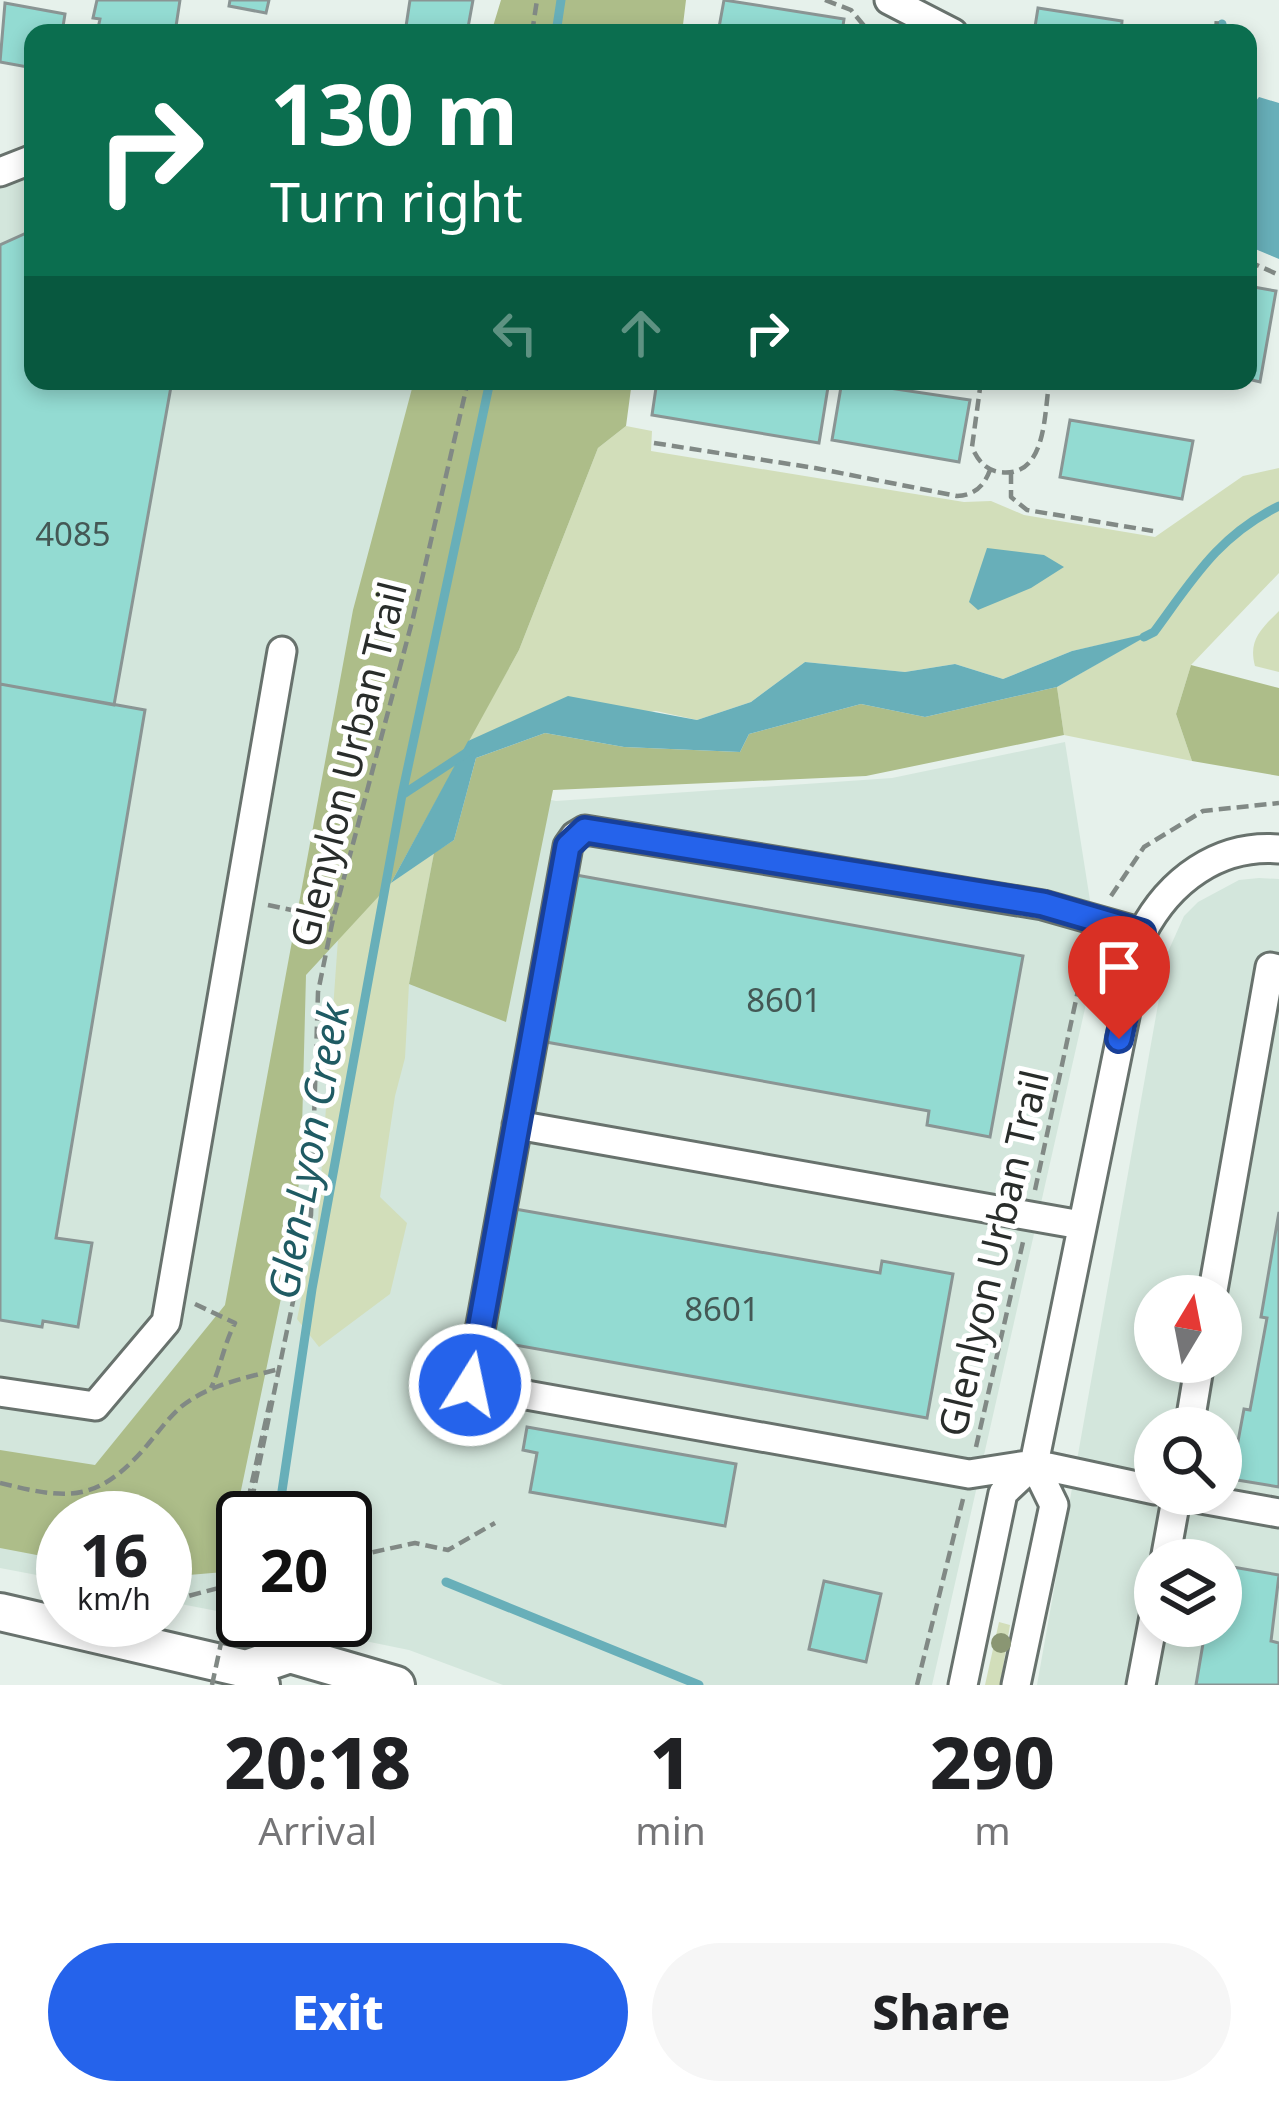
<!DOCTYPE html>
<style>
:root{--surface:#fff;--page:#f6f6f6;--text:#202124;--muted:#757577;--accent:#2563eb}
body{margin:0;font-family:"Noto Sans",sans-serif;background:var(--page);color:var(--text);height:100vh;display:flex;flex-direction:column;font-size:45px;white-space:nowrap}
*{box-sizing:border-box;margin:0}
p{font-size:39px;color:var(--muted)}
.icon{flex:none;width:66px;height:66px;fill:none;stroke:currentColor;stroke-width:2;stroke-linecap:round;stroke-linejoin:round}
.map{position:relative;height:1685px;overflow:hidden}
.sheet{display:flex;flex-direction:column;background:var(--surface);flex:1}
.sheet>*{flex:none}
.guide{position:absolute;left:24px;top:24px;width:1233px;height:366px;border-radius:24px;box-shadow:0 6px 18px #0003;background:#0b6e4f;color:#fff;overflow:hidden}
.needle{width:78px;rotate:10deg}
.fabs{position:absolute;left:1134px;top:1275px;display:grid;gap:24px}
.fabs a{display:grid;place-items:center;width:108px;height:108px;border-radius:50%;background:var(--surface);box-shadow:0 6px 18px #0003;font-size:60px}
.speed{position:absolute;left:36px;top:1491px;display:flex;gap:24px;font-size:60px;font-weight:700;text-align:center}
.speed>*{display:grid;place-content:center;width:156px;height:156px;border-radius:50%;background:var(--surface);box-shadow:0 6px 18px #0003;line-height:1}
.speed small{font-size:30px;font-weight:400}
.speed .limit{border:6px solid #111;border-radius:18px;background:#fff;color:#111}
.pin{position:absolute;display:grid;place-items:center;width:102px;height:102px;color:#fff;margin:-123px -51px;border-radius:50% 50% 50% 0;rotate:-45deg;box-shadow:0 0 12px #0007}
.pin .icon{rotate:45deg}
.me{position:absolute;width:132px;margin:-66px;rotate:10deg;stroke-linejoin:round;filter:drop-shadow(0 0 9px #0008)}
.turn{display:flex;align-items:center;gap:42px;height:252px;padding:0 48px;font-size:54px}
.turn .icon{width:156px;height:156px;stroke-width:2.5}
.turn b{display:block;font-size:84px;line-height:102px}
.lanes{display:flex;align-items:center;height:114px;padding:0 48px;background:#0003;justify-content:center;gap:60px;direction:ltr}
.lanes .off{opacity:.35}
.eta{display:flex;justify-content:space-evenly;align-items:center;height:204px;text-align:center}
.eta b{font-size:72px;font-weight:800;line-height:84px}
.primary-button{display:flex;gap:24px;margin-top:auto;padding:24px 48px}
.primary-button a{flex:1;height:138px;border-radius:72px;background:var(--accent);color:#fff;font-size:48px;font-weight:800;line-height:138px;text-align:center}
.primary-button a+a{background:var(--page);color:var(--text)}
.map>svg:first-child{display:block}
.built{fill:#d3e6dc;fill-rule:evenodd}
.green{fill:#d2deba}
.forest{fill:#adbd89}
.water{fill:#68afb9}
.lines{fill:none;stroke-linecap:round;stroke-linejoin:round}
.stream{stroke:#68afb9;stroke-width:9}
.building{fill:#93dbd2;stroke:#8a9594;stroke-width:3}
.minor-casing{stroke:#68726d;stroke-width:33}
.major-casing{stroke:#68726d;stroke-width:42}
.path{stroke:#818985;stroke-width:4.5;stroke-dasharray:12 6;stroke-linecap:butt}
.minor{stroke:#fff;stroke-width:27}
.major{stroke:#fff;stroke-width:36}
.path-bridge{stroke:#818985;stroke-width:4.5;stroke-dasharray:12 6;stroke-linecap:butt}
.tree{fill:#8a9673}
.route-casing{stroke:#184099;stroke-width:30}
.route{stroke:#2563eb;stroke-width:21}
.labels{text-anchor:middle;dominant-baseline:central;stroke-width:10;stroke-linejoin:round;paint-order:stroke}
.number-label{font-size:33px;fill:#445855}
.street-label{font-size:39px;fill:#292d2b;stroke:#fff}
.water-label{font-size:42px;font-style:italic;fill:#1f5b63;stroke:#fff}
</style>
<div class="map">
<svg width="1279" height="1685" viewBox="0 0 1279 1685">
<rect width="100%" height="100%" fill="#e6f1eb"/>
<path class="built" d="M33 159V381H471L406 769 556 801 892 778 1065 742 1098 951 932 1685H503L409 1650 262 1620H345V1518H243V1616L165 1601V1518H63V1580L0 1568V172Z
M1259 878 1279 879V1685H1037L1167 954 1184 916 1198 902 1239 880ZM1155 1296H1221V1362H1155ZM1155 1428H1221V1494H1155ZM1155 1560H1221V1626H1155Z"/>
<path class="green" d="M626 426 652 431 651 451 964 502 991 501 1024 515 1155 537 1243 476 1279 468V573L1191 665 1176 714 1192 761 1064 735 1057 687 1149 634 1072 651 1003 679 955 664 905 672 805 662 751 702 697 720 656 711 468 741 519 650 598 448Z
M1279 611V672L1255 666C1248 640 1261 629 1279 611Z
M434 853 409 984 405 1058 395 1096 380 1197 407 1223 390 1294 319 1347 297 1319 318 1220 338 939 391 883Z
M999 1622 1010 1625 1000 1685H985Z"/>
<path class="forest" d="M501 0H686L682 33H491Z
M414 381H632L626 426 598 448 519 650 391 883 306 975 301 1167 289 1260 224 1572 165 1577V1518H63V1560L0 1548V1450L95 1465 225 1305 353 610Z
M1191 665 1279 688V776L1192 761 1176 714Z
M1057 687 1064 735 866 776 553 790 506 1022 409 984 434 853 454 840 476 758 545 733 624 747 740 752 749 734 861 704 925 717Z"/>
<path class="water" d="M1259 97 1279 103V259L1248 246V111Z
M987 548 1044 555 1064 567 1031 588 978 610 969 602Z
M1154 632 1057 687 925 717 861 704 749 734 740 752 624 747 545 733 476 758 454 840 391 883 468 741 568 696 697 720 751 702 805 662 905 672 955 664 1003 679 1072 651Z"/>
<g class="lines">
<path class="stream" d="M1222 24 1223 33
M556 33 561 0
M1144 637 1154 632C1193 579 1218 536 1279 506
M402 795 490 381
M278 1518 312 1289 402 795 469 751
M446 1582 699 1685"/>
</g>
<path class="building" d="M97 0H180L175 33H97L100 19 93 18Z
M230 0H269L266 13 229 6Z
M410 0H473L467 33H405Z
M724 0 844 19 842 33H718Z
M5 3 65 14 62 33H33V68L0 62Z
M1038 8 1122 21 1121 33H1034Z
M33 230V381H172L114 705 0 684V245Z
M1248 286 1276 291 1260 382 1248 379Z
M657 381H829L819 443 652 415Z
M842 381 970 400 959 462 832 440Z
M1070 420 1193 441 1182 499 1060 477Z
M0 684 145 710 56 1238 92 1243 78 1327 43 1321 42 1327 0 1320Z
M576 875 1023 956 990 1137 927 1125 929 1111 546 1042Z
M515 1209 880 1273 882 1261 953 1274 927 1418 492 1341Z
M1279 1212V1487L1231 1479 1244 1409 1250 1410 1267 1318 1261 1317Z
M527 1427 736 1464 725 1526 530 1492 537 1453 523 1450Z
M1221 1565 1279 1575 1271 1641 1279 1643V1685H1196L1206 1626H1221Z
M824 1581 881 1594 866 1662 809 1649Z"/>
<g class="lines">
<g class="minor-casing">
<path id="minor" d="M889 0 953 33
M0 172 33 159
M1142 933 1043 905 585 830 575 836 568 846 470 1385 969 1474 1034 1464 1155 1490
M517 1125 1081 1225
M1212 1296 1270 967 1279 969
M0 1392 95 1406 166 1322 282 651
M1189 1428 1200 1362
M1173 1494 1279 1513
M1165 1560 1177 1494
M963 1685 1003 1493 1034 1464 1142 933C1169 881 1218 844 1279 849
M1016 1685 1054 1505 1034 1464
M1141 1685 1155 1611"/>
</g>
<g class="major-casing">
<path id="major" d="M0 1612 246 1669 261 1685
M246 1669 290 1654 396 1685"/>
</g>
<path class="path" d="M825 0 851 10 870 33
M532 33 537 0
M1216 33 1217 17
M1248 261 1279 275
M981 381 972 447C977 459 985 470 999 472 1046 479 1044 416 1049 384
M654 443 815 468 957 496C975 495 984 486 990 470
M1011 472V497L1027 510 1153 531
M1111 896 1144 847 1203 811 1279 803
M268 905 333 919
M1035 1190 1087 949
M195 1304 235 1323C224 1344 221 1366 211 1388
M976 1447 1023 1242
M0 1483C66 1499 95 1504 144 1449 156 1435 168 1418 182 1406 210 1384 246 1378 279 1369
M244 1518 271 1397
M248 1518 311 1215 318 992 333 919 413 618 468 381
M243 1524 230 1585 243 1584
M345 1571 355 1556 415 1543 448 1550 495 1523
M165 1619 177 1599 230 1585
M917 1685 963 1499"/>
<use href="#minor" class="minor"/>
<use href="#major" class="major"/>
<path class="path-bridge" d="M212 1685 243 1541"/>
</g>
<circle class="tree" cx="1001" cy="1643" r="10"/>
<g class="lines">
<g class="route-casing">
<path id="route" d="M470 1385 568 846 585 830 1043 904 1142 933 1119 1039"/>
</g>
<use href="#route" class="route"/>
</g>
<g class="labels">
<g class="number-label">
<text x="73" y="533">4085</text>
<text x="784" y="999">8601</text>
<text x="722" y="1308">8601</text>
</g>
<g class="street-label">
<text transform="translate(347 764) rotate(-76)">Glenylon Urban Trail</text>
<text transform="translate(992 1253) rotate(-77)">Glenlyon Urban Trail</text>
</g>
<g class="water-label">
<text transform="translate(307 1151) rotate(-80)">Glen-Lyon Creek</text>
</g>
</g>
</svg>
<div class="fabs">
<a><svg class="needle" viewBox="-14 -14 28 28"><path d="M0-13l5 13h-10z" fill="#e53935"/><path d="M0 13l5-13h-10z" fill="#757577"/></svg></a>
<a><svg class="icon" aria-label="search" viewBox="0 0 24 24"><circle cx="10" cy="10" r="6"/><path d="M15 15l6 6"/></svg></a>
<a><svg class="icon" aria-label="layers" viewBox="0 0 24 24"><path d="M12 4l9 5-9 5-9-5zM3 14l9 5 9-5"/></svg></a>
</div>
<div class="speed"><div>16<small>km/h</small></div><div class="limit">20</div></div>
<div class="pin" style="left:1119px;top:1039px;background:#d93025"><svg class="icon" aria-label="arrive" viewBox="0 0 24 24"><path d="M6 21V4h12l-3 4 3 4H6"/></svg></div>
<svg class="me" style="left:470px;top:1385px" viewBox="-20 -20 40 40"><circle r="17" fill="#2563eb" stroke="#fff" stroke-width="3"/><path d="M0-11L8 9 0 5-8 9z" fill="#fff"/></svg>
<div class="guide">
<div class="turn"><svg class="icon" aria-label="right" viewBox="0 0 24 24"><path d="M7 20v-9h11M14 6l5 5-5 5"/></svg><div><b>130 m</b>Turn right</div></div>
<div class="lanes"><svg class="icon off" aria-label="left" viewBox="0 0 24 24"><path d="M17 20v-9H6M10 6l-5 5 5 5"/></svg><svg class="icon off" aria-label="ahead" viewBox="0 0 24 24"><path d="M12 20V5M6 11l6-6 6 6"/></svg><svg class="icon" aria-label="right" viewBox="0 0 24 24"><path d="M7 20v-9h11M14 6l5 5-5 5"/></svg></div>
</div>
</div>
<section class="sheet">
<div class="eta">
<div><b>20:18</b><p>Arrival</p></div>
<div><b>1</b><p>min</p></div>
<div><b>290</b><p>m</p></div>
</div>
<div class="primary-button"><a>Exit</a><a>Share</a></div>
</section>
